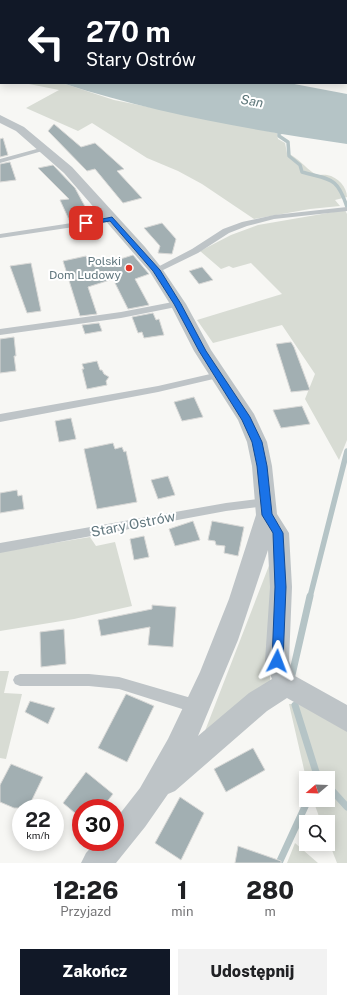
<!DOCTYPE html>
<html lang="pl">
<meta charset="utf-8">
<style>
:root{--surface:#fff;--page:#f2f2f2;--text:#202124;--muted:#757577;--accent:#111827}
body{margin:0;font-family:"Public Sans",sans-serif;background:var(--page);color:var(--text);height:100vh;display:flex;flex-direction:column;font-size:15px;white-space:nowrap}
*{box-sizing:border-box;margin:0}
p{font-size:13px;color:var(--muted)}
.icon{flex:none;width:22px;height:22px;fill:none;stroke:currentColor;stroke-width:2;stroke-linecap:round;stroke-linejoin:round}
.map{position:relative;height:863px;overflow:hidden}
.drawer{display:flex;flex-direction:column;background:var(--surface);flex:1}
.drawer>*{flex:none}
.hud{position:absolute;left:0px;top:0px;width:347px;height:84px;box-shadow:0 2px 10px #0003;background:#111827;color:#fff;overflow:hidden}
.needle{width:26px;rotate:251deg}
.buttons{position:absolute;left:299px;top:771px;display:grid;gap:8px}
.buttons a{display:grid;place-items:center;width:36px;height:36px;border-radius:0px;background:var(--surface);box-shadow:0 2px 10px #0003;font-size:20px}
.speed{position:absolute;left:12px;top:799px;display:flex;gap:8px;font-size:20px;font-weight:700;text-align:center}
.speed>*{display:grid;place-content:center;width:52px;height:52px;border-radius:50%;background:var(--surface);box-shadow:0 2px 10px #0003;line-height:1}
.speed small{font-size:10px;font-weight:400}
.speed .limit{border:6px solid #d22;background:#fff;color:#111}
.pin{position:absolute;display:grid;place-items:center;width:34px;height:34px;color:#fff;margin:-17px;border-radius:8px;box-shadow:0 2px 6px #0006}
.me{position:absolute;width:44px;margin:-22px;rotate:3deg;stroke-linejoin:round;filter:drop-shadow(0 0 3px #0008)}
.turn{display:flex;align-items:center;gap:14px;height:84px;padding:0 20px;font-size:18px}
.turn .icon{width:52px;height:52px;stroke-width:2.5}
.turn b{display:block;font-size:28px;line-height:34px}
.eta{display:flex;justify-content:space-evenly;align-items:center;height:68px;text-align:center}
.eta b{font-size:24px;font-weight:800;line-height:28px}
.cta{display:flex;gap:8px;margin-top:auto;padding:8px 20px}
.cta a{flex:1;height:46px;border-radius:0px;background:var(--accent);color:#fff;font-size:16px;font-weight:800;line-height:46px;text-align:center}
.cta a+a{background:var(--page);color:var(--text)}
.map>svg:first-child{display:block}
.green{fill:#d8dcd4}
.water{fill:#b5c4c6}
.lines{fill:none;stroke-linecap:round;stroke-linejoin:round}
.stream-far2{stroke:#b5c4c6;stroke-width:3.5}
.stream-far1{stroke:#b5c4c6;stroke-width:5.5}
.stream{stroke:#b5c4c6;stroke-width:7}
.building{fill:#a2afb2;stroke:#d9d9d7}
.path{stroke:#b8bdbf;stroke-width:1.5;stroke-dasharray:1 1;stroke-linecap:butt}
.lane{fill:#bec4c7;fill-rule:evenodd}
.street{fill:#bec4c7;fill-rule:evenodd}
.route{fill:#1a73e8;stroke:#114b97}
.poi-dot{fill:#e23729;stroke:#fff;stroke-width:1.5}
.labels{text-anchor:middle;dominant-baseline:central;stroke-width:4;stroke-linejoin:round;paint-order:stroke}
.far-poi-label{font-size:12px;fill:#62787f;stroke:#fff;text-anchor:end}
.far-water-label{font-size:13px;font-style:italic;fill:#5e777a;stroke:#fff}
.street-label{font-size:14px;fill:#62787f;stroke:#fff}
</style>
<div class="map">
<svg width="347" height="863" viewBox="0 0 347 863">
<rect width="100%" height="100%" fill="#f7f7f4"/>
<path class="green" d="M0 0H347V77L346 1H1V10Z
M24 83H62L114 100 277 133 278 139 285 143 287 153C299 158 304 167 315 174 319 176 323 174 327 175 338 177 347 187 347 197L335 200 340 206 310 209 254 219 202 184 178 171 147 158 92 123 78 131 26 108 59 90Z
M345 210 347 214V440L339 460 305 399 315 374 282 325 213 343 197 320 282 294 251 263 233 268 229 266 221 269 200 251 231 235 258 225Z
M90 537 96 546 115 542 132 606 74 619 0 631V552Z
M270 563V683L203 736Z
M0 671H9L4 693 22 694 6 759 0 758Z
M289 704H303L347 731V863H337L328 840V822H321L313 800H328V778H306Z
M295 843 318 863H287Z"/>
<path class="water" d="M62 83H289L347 94V144C251 130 154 113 62 83Z"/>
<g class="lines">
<path class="stream-far2" d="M285 131 279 133V136L288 142 289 156 300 165 302 172C330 180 337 176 347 207"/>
<path class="stream-far1" d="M310 597 347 451"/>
<path class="stream" d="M292 675 310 596
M295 705 316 772 321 778
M328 786 347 807
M279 863 308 800"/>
</g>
<path class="building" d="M54 124 81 147 95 143 124 169 117 171 142 198 123 203 95 169 87 171 48 131Z
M3 138 8 155 0 157V139Z
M10 162 16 180 0 182V164Z
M53 165 75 188 89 214 86 216 85 215 87 219 70 222 60 200 69 199 38 168Z
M162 223 176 239 172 254 158 253 160 246 144 228Z
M133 255 149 274 135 279 149 305 128 309 113 279 88 287 97 314 80 316 63 261 86 256 88 261 91 260 95 267Z
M31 263 41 311 27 313 10 266Z
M202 267 213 280 199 284 189 271Z
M153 313 156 320 159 319 164 335 144 338 142 332 138 333 132 317Z
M99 323 102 331 85 334 82 325Z
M14 337 16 356H14L16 371 0 373V339Z
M291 342 294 347 310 390 291 392 276 344Z
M97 361 100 370H102L104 374 109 377 106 381 107 385 87 389 82 369H84L82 364Z
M194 397 203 417 182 421 174 402Z
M302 406 310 424 281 428 273 410Z
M71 418 76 439 59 442 55 421Z
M113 443 115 449 122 447 124 452 126 451 137 502 97 509 84 449Z
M168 476 175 495 158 499 151 480Z
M17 490 18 496 22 495 24 509 0 513V493Z
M193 521 200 540 175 546 169 529Z
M212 521 244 527 238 556 224 553 225 546 216 545 215 541 208 540Z
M144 536 149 557 134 560 130 539Z
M152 605 176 607 173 647 148 645 150 627 101 636 98 620 152 609Z
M64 629 66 664 41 667 40 632Z
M126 694 154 706 127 762 98 748Z
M30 701 55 708 48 724 25 712Z
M253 748 265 770 226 792 214 769Z
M11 764 43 777 28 808H14L0 802V785Z
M86 772 113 794 102 808H81V818L63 803Z
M180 797 204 813 181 860 155 843Z
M238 846 281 861V863H235Z"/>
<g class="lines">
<path class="path" d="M288 0 290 1"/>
<path class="lane" d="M44 147 47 149 46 150 0 163V159Z
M347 207V211L274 219 247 226 229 233 198 253 159 272H156L152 270 192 249 223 229 242 222 274 215Z
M111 217H114V221L0 238V234Z
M178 301 182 304 181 306 121 318 0 335V329L121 312Z
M219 372 222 373 224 375 222 377 158 392 0 422V414L158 386Z
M265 498 269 499 270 502 269 505 265 506 226 511 0 553V543L226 503Z
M20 674H89L119 677 198 700 203 702 205 707 203 712 198 714 119 689 89 686H20L15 684 13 680 15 676Z"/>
<path class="street" d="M0 115 24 127 72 167 145 247 161 267 186 304 211 350 254 414 267 442 272 466 277 514 289 533 292 587 289 661 295 676 347 705V732L287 698 267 711 175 791 168 794 145 827 116 863H81L86 853 96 842H115V820L140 788 168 739 200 672 229 599 256 515 252 466 247 442 238 420 194 351 170 304 150 272 64 173 16 131 0 123ZM268 550 270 587 265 661 272 679 249 693 198 736 238 640Z"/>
</g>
<path class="route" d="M112 217 160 270 181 304 206 351 250 417 262 442 267 466 272 514 283 533 286 587 283 661 282 665 277 667 273 665 272 661 275 587 273 533 262 515 257 466 252 442 242 420 199 351 174 304 153 271 110 221 86 225 83 223Z"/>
<circle class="poi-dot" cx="129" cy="268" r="4"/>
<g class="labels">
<g class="far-poi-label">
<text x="121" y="261">Polski<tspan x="121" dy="14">Dom Ludowy</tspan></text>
</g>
<g class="far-water-label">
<text transform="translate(252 101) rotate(10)">San</text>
</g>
<g class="street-label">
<text transform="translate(133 524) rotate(-11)">Stary Ostrów</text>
</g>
</g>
</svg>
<div class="buttons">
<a><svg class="needle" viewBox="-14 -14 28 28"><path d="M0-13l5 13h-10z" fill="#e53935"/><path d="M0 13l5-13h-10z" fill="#757577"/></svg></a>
<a><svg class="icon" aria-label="search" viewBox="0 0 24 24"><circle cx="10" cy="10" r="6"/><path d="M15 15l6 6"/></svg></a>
</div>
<div class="speed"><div>22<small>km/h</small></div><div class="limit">30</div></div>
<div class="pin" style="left:86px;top:223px;background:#d93025"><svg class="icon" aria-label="arrive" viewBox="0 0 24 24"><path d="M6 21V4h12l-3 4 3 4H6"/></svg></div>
<svg class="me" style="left:277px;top:661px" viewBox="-20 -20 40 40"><path d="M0-17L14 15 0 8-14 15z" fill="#1a73e8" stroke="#fff" stroke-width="4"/></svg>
<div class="hud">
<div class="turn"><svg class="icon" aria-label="left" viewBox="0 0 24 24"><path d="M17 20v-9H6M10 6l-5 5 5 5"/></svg><div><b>270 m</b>Stary Ostrów</div></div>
</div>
</div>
<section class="drawer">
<div class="eta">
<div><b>12:26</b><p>Przyjazd</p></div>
<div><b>1</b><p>min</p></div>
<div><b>280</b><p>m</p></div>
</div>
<div class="cta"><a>Zakończ</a><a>Udostępnij</a></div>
</section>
